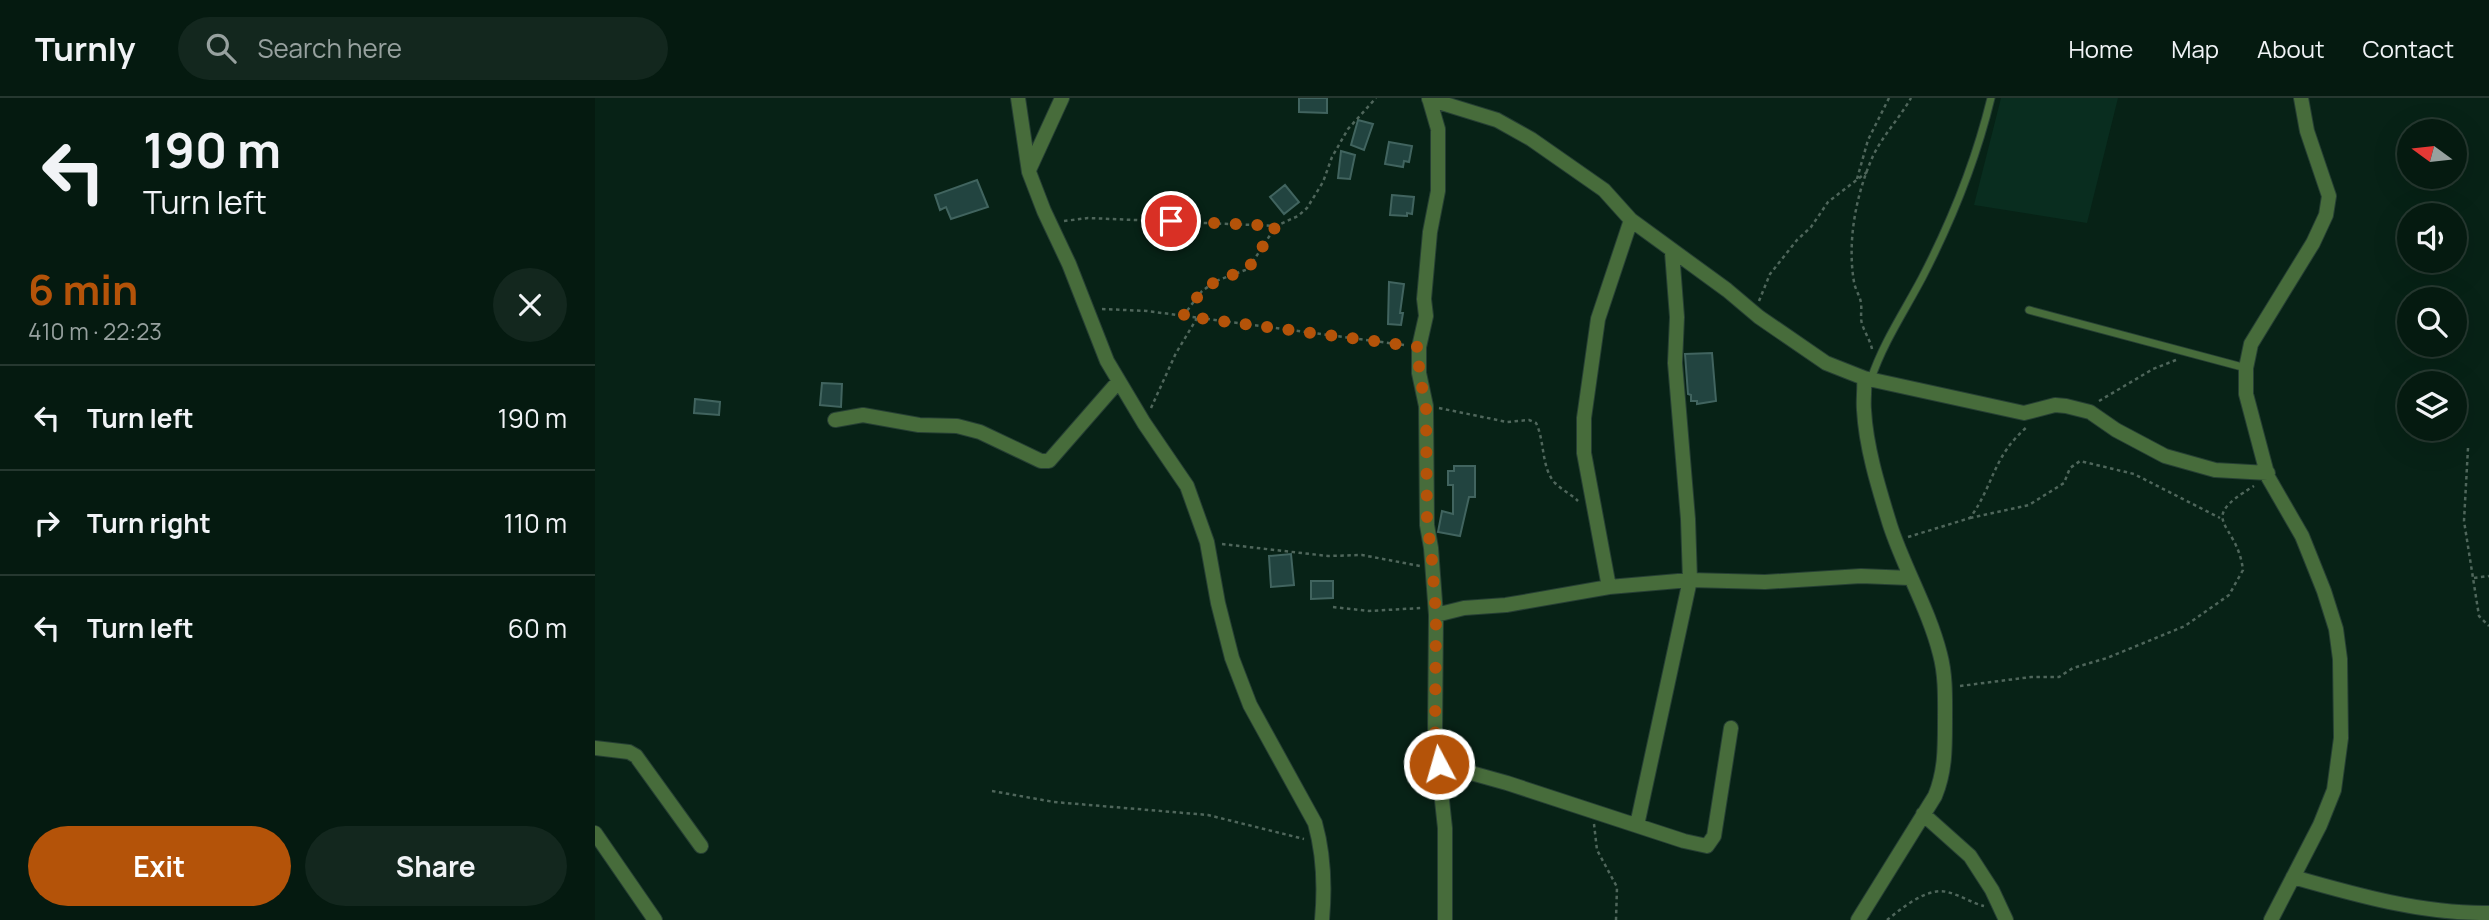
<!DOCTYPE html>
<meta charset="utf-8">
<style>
:root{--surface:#051a10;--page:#13271e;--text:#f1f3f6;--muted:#97a19f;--line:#263830;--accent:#b45309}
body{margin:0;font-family:Manrope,sans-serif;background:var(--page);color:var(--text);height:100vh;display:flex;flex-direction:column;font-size:26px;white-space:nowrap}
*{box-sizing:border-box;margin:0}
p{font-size:23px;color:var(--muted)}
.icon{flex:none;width:38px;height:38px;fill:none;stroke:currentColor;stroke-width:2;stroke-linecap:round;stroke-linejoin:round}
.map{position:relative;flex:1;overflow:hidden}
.side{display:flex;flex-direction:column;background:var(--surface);width:595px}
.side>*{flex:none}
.banner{background:#051a10;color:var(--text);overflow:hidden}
.needle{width:46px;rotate:285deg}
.fabs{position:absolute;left:1802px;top:21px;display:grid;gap:14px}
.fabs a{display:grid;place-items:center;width:70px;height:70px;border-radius:50%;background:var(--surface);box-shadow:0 7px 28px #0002,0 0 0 2px var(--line);font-size:35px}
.pin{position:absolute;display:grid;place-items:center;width:60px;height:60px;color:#fff;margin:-30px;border:4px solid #fff;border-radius:50%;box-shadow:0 2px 7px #0007}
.me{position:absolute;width:77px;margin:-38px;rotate:354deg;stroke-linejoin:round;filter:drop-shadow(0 0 5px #0008)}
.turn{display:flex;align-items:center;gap:24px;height:147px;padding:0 28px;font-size:32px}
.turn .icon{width:91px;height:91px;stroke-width:2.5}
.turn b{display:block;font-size:49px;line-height:60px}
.round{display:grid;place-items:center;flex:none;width:74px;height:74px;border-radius:37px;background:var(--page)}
.overview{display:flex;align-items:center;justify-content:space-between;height:119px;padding:0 28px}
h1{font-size:42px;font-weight:700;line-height:52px;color:var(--accent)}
.primary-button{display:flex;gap:14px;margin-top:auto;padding:14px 28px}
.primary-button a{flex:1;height:80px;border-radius:42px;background:var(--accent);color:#fff;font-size:28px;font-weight:700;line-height:80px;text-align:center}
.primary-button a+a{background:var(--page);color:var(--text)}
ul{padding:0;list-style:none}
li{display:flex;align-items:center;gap:21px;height:105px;padding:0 28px;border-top:2px solid var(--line)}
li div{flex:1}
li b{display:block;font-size:26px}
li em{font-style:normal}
header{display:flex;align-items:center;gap:42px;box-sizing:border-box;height:98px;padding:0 35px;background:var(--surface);border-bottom:2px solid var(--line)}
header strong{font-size:33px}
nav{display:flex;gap:38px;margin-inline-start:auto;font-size:24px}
.search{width:490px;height:63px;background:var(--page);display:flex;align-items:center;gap:18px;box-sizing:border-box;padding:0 24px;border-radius:38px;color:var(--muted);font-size:26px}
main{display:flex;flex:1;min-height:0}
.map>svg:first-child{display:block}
.built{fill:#092d1f}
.building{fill:#224440;stroke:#41645f;stroke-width:2}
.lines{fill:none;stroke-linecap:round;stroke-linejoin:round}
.service-casing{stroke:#263f34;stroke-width:9}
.minor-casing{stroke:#263f34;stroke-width:16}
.path{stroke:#4f665b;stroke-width:2.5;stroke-dasharray:3.5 3.5;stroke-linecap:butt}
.service{stroke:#476c3b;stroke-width:7}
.minor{stroke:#476c3b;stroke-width:14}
.route{stroke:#b45309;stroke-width:12;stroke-dasharray:0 21.6}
</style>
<header>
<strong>Turnly</strong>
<div class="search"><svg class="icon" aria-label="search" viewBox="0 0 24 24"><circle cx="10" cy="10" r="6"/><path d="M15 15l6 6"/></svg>Search here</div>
<nav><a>Home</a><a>Map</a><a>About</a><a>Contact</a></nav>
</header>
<main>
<section class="side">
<div class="banner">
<div class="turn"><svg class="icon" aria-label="left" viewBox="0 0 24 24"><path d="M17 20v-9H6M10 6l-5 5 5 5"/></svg><div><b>190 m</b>Turn left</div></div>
</div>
<div class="overview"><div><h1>6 min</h1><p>410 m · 22:23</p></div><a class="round"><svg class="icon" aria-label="close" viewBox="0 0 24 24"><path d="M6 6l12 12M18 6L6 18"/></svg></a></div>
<ul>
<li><svg class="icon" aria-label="left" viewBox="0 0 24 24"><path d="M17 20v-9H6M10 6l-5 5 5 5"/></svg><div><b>Turn left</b></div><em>190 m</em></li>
<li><svg class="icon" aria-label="right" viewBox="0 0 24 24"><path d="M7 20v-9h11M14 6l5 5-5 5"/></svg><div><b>Turn right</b></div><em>110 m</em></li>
<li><svg class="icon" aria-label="left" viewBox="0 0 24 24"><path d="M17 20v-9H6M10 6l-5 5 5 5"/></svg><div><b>Turn left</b></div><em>60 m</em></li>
</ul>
<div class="primary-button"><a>Exit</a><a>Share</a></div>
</section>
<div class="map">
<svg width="1894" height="822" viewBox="0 0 1894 822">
<rect width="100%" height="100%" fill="#072216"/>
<path class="built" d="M1406 0H1523L1492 125 1379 107Z"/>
<path class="building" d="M704 0H732V15L704 14Z
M763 22 778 26 769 52 756 47Z
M794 44 817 48 814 64 809 63 808 69 790 66Z
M746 53 760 57 755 81 743 80Z
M382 82 393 109 356 121 351 109 345 112 340 97Z
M690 87 704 104 689 116 675 99Z
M797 97 819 99 817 116 812 115V118L795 117Z
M794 184 809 186 805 215H808L806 227 793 226Z
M1117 255 1121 303 1102 306V303H1096V297L1093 296 1090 256Z
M227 285 247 286 246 309 225 307Z
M100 301 125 304 124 317 99 315Z
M859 368H880V399H874L865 438 843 434 847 413 858 416V387H853V373H859Z
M696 456 699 487 676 489 674 458Z
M716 483H738V500L716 501Z"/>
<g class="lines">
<g class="service-casing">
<path id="service" d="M1434 212 1651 270
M1276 281C1288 245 1309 214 1327 180 1356 124 1381 62 1396 0"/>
</g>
<g class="minor-casing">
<path id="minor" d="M423 0 434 74 449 113 474 166 512 263 549 325 592 388 612 444 623 505 637 560 655 607 720 725C729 757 730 789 727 822
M834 0 843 31V93L835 134 829 201 831 218 824 249V275L831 308 832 427 836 450 841 517 840 638 850 730V822
M834 1 902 22 936 41 1009 92 1036 122 1132 192 1164 219 1231 265 1269 280C1270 291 1268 302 1269 312 1271 350 1284 391 1295 427 1309 470 1334 512 1345 556 1351 578 1350 602 1350 625 1350 651 1350 674 1340 698L1263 822
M434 72 467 0
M1269 280 1429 315 1460 307 1471 308 1495 314 1521 332 1570 358 1620 372 1673 375
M240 322 268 317 324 327 362 328 385 334 446 363H454L523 284
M1014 489 989 355V320L1003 221 1036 122
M841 517 869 510 911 507 1014 489 1095 482 1170 484 1266 478 1315 480
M0 650 34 654 41 658 106 748
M844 666 912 685 1089 743 1112 748 1119 738 1136 630
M1328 716 1375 758 1397 792 1411 822
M1042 727 1095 482 1093 421 1080 265 1082 219 1077 154
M0 735 60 822
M1698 779C1761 797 1828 816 1894 815
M1676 822 1725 727 1739 692 1746 640 1745 561 1741 531 1729 493 1707 438 1673 379 1651 296V270L1656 246 1718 145 1731 117 1734 98 1712 33 1706 0"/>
</g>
<path class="path" d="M1262 81 1273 42 1294 0
M469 123 493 120 681 128
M1164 203 1175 176 1202 142 1216 129 1233 104 1272 74
M507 211 552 213 809 247
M588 218 607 193 621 183 653 171 681 128 703 118 712 110 728 84 737 59 753 31 781 0
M1277 251C1275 242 1270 235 1267 226 1265 219 1267 212 1266 205 1265 198 1260 191 1259 184 1252 143 1261 96 1278 58 1288 37 1304 21 1316 0
M1504 303 1558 271 1581 262
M556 310 581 255 602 220
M844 310 912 324 934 322 941 325C950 343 946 370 960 385 967 392 976 396 983 403
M1873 350 1869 423 1884 518 1894 528
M1375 420 1434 407 1469 385 1475 370 1485 363 1539 376 1625 420
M1313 439 1375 420C1400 385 1397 359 1433 328
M627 446 733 458 767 457 825 468
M1879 480 1894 478
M738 509 774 513 826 510
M1365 588 1436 579H1464L1478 570 1512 560 1590 528 1634 497 1648 472C1642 422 1599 424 1659 388
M397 693 459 704 613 717 709 741
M999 726 1002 752 1022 789 1021 822
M1292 822C1307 810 1332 789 1352 794 1365 797 1377 805 1389 808"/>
<use href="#service" class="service"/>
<use href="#minor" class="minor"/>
</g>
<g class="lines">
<path class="route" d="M576 123 681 128 653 171 621 183 607 193 588 218 824 249V275L831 308 832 427 836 450 841 517 840 638 844 666"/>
</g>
</svg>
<div class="fabs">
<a><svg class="needle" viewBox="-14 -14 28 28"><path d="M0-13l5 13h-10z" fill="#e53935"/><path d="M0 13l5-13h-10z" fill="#97a19f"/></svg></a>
<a><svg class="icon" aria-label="sound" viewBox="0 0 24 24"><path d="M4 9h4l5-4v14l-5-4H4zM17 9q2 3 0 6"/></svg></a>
<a><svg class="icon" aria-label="search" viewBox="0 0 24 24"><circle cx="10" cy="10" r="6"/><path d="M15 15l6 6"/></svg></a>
<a><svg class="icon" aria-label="layers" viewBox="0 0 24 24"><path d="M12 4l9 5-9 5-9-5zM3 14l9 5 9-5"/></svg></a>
</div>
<div class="pin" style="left:576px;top:123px;background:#d93025"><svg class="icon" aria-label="arrive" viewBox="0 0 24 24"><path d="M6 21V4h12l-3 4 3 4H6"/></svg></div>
<svg class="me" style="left:844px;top:666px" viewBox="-20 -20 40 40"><circle r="17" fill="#b45309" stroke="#fff" stroke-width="3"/><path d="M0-11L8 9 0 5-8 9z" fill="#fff"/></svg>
</div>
</main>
